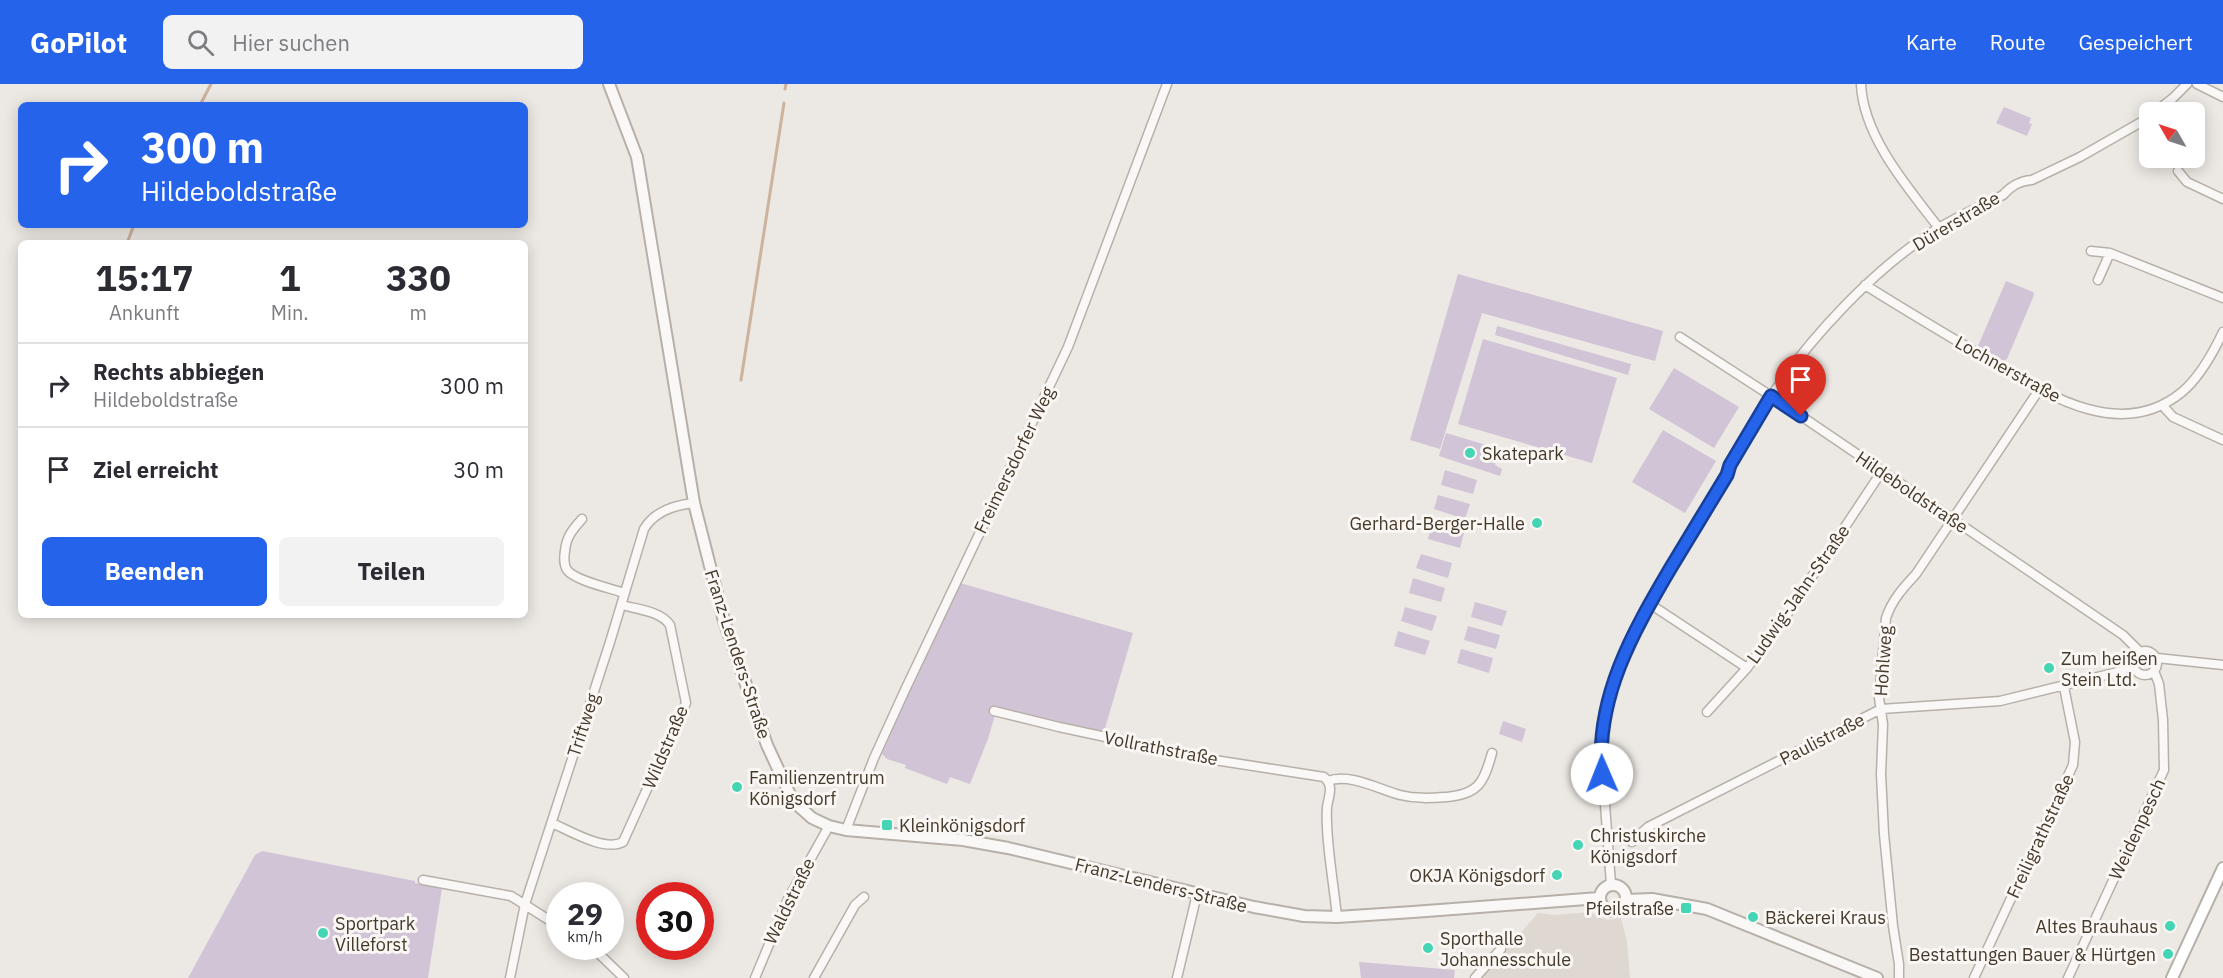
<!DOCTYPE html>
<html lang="de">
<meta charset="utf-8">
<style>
:root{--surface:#fff;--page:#f2f2f3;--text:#2b2b33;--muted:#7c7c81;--line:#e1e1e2;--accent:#2563eb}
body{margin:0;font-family:"IBM Plex Sans",sans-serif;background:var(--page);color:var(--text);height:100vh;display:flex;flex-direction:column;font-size:22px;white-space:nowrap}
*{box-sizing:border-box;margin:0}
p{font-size:20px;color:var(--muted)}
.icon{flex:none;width:33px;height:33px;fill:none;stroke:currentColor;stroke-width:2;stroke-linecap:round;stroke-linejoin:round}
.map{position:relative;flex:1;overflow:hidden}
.panel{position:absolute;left:18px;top:156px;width:510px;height:378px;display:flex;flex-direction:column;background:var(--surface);border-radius:9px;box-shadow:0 3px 15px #0003}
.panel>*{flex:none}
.banner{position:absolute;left:18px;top:18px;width:510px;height:126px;border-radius:9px;box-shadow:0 3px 15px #0003;background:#2563eb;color:#fff;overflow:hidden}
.needle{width:39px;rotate:309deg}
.buttons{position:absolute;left:2139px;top:18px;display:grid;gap:12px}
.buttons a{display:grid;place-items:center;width:66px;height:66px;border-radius:9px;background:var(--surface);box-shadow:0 3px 15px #0003;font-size:30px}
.speed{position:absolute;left:546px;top:798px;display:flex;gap:12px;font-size:30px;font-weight:700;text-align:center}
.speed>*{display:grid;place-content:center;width:78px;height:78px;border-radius:50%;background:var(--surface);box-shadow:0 3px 15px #0003;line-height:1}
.speed small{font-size:15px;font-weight:400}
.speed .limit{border:9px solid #d22;background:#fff;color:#111}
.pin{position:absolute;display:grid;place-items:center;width:51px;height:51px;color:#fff;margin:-62px -26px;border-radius:50% 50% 50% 0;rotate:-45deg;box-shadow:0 0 6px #0007}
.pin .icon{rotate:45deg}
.me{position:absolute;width:66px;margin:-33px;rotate:359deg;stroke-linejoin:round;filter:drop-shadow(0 0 4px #0008)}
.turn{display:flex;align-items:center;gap:21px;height:126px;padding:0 24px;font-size:27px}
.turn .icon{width:78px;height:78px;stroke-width:2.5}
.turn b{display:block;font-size:42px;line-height:51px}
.eta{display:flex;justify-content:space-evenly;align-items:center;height:102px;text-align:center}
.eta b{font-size:36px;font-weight:700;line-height:42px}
.action{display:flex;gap:12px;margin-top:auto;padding:12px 24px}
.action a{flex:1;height:69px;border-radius:9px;background:var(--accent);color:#fff;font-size:24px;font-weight:700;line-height:69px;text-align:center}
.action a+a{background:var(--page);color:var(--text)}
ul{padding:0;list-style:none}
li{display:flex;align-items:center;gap:18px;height:84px;padding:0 24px;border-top:2px solid var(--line)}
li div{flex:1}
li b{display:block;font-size:22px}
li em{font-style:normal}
header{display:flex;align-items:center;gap:36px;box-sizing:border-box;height:84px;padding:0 30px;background:var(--accent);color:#fff}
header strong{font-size:28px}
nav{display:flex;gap:33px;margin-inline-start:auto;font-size:21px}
.search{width:420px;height:54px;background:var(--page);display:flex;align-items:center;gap:15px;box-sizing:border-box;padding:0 21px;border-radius:9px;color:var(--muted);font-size:22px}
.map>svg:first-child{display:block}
.built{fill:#ded8d1}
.green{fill:#d0c4d6}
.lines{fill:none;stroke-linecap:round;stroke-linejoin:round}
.stream{stroke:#cdb29d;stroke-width:3}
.minor-casing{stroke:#b7b0a8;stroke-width:11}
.tertiary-casing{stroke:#b7b0a8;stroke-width:14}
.secondary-casing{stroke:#b7b0a8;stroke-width:14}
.minor{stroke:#faf8f6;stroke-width:8}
.tertiary{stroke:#faf8f6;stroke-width:10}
.secondary{stroke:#fff;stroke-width:10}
.route-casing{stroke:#184099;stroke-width:15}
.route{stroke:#2563eb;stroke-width:10}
.poi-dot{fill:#44d5b4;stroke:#f9f6f3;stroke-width:2}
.labels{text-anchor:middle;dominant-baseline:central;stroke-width:6;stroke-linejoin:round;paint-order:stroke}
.street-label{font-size:18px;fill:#45392a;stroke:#f9f6f3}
.poi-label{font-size:18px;fill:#45392a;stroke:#f9f6f3;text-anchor:start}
</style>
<header>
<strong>GoPilot</strong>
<div class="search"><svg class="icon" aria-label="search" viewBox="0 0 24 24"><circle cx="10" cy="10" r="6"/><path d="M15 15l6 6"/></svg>Hier suchen</div>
<nav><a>Karte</a><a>Route</a><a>Gespeichert</a></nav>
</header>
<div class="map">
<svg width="2223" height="894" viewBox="0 0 2223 894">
<rect width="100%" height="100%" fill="#ece8e3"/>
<path class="built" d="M1590 828 1607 836 1621 834 1627 858 1630 894H1481L1538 829 1555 831Z"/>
<path class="green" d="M2004 23 2031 34 2029 39 2032 40 2027 52 1996 39Z
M1458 190 1663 247 1655 277 1482 229 1440 365 1410 356Z
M2006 197 2033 208 2034 211 2007 275 2004 277 1978 262Z
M1497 242 1631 280 1628 291 1495 251Z
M1483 255 1617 294 1592 379 1458 340Z
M1674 284 1739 323 1714 364 1649 325Z
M1663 346 1716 377 1685 429 1632 398Z
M1446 349 1500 365 1495 381 1502 385 1500 392 1439 372Z
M1445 386 1477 396 1473 410 1441 401Z
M1438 411 1470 420 1465 435 1434 425Z
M1432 440 1464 449 1460 464 1428 455Z
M1421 470 1452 479 1448 494 1416 484Z
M1413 494 1445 504 1441 518 1409 509Z
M960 499 1133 549 1105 644 1098 648 997 624 988 655 970 700 950 693 947 700 905 684 906 681 887 675 882 670 910 603Z
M1475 518 1507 527 1502 542 1471 533Z
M1405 523 1437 532 1432 547 1401 537Z
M1468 542 1500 551 1496 565 1464 556Z
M1398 547 1430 557 1425 571 1394 562Z
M1461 565 1493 574 1489 589 1457 579Z
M1503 637 1526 645 1522 658 1499 650Z
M262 767 415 797V799L442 804 428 894H188L255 771Z
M1359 878 1455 886 1454 894H1361Z"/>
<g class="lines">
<path class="stream" d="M785 5 786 0
M200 21 211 0
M127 159 134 141
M741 296 784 19"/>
<g class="minor-casing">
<path id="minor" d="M1861 0C1863 52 1908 104 1939 144
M2197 0 2223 13
M2155 28 2173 14 2187 0
M2178 87 2187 98 2223 115
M2091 167 2110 169 2223 214
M2098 196 2110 169
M1865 201C1905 226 1945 250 1986 274 2043 308 2119 360 2182 308 2200 293 2213 269 2223 248
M1680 253 1785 321 2123 551 2140 568
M2162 321 2173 333 2223 356
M582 435C573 445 566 453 565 467 564 473 564 481 567 486 576 497 610 504 624 509
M1650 520 1747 584
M2133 579a12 12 0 1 1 24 0a12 12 0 1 1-24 0Z
M2157 574 2223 581
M994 627 1059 643 1208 675 1324 693C1334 702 1329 711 1327 723 1325 754 1334 801 1337 833
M1707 628 1747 584 1780 541 1882 387
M1328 697C1350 689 1378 705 1400 711 1416 715 1431 714 1447 713 1479 710 1484 698 1492 669
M552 739C570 747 605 768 623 758L686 619 670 541C661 527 636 525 622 521
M846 746 874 674 905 606 1068 263 1167 0
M1632 758 1648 743 1881 625 2000 617 2134 584
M423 796 511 812 560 843
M1611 800 1601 668 1605 632 1615 592 1642 533 1727 391 1730 381C1743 358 1756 336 1770 314 1811 252 1875 184 1937 145 1958 132 1981 122 2003 111 2011 102 2019 97 2032 96L2080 73 2150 33
M591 862 624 894
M510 894 525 820 610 558 644 445C654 428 675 421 694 419
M755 894 788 815 829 742
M814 894 855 821 864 813
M1177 894 1197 810
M1475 894 1501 865
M1899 894V880L1893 842 1884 750 1881 690 1883 640 1879 614 1886 534C1892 516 1903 504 1916 490L2039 306
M1974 894 2073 681 2075 658 2064 603
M2068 894 2164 686 2163 636 2159 600 2154 587"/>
</g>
<g class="tertiary-casing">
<path id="tertiary" d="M609 0 637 73 694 419 724 537 767 661 793 717 812 734 829 742 846 746 963 756 1008 764 1254 823 1304 832 1337 833 1413 828 1599 814
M1600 814a13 13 0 1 1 26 0a13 13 0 1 1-26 0Z
M1626 816 1652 815 1707 825 1877 894"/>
</g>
<g class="secondary-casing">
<path id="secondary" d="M2172 894 2223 784"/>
</g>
<use href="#minor" class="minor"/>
<use href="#tertiary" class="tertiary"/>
<use href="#secondary" class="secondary"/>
</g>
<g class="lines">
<g class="route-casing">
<path id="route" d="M1602 690C1595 614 1633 548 1670 485 1689 454 1708 422 1727 391L1730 381 1771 312 1801 332"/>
</g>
<use href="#route" class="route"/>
</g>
<g class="poi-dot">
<circle cx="1470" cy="369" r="6"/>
<circle cx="1537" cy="439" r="6"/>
<circle cx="2049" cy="584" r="6"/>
<circle cx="737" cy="703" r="6"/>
<rect x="881" y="735" width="12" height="12" rx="3"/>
<circle cx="1578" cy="761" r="6"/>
<circle cx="1557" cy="791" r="6"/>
<rect x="1680" y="818" width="12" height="12" rx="3"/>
<circle cx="1753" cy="833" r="6"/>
<circle cx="2170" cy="842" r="6"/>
<circle cx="323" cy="849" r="6"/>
<circle cx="1428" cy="864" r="6"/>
<circle cx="2168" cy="870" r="6"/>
</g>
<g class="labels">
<g class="street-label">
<text transform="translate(1956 137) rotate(-31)">Dürerstraße</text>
<text transform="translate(2008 285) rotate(29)">Lochnerstraße</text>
<text transform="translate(1014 376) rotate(-64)">Freimersdorfer Weg</text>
<text transform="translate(1912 408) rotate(34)">Hildeboldstraße</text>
<text transform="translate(1798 510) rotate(-55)">Ludwig-Jahn-Straße</text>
<text transform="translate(738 570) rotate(72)">Franz-Lenders-Straße</text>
<text transform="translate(1883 577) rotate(-86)">Hohlweg</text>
<text transform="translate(583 641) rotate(-72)">Triftweg</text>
<text transform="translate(1822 655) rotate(-27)">Paulistraße</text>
<text transform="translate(665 663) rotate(-67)">Wildstraße</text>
<text transform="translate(1161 664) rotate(11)">Vollrathstraße</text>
<text transform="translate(2137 745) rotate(-65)">Weidenpesch</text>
<text transform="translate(2040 752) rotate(-65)">Freiligrathstraße</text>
<text transform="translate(1161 801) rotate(14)">Franz-Lenders-Straße</text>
<text transform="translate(789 817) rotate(-64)">Waldstraße</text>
</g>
<g class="poi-label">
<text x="1482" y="369">Skatepark</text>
<text x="1525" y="439" text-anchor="end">Gerhard-Berger-Halle</text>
<text x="2061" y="574">Zum heißen<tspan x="2061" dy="21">Stein Ltd.</tspan></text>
<text x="749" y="693">Familienzentrum<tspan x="749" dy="21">Königsdorf</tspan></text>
<text x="899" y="741">Kleinkönigsdorf</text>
<text x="1590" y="751">Christuskirche<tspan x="1590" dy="21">Königsdorf</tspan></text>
<text x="1545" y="791" text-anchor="end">OKJA Königsdorf</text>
<text x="1674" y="824" text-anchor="end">Pfeilstraße</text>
<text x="1765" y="833">Bäckerei Kraus</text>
<text x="335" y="839">Sportpark<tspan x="335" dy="21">Villeforst</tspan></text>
<text x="2158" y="842" text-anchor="end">Altes Brauhaus</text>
<text x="1440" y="854">Sporthalle<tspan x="1440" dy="21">Johannesschule</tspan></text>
<text x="2156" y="870" text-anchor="end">Bestattungen Bauer &amp; Hürtgen</text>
</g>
</g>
</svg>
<div class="buttons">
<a><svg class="needle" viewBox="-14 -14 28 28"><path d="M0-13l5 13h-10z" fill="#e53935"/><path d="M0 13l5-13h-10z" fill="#7c7c81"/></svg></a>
</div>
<div class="speed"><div>29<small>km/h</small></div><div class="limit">30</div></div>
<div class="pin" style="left:1801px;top:332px;background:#d93025"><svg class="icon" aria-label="arrive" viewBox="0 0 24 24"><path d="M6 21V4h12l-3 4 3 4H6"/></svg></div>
<svg class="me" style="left:1602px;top:690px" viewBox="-20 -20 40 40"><circle r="19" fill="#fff"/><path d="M0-13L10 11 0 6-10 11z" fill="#2563eb"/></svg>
<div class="banner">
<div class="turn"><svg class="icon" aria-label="right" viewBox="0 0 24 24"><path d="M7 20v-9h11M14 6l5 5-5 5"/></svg><div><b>300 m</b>Hildeboldstraße</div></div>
</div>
<section class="panel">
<div class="eta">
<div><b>15:17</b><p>Ankunft</p></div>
<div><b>1</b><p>Min.</p></div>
<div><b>330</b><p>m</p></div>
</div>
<ul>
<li><svg class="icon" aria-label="right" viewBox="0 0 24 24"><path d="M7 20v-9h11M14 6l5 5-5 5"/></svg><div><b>Rechts abbiegen</b><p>Hildeboldstraße</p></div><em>300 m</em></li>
<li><svg class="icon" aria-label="arrive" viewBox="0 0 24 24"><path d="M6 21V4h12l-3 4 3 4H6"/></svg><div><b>Ziel erreicht</b></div><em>30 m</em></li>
</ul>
<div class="action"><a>Beenden</a><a>Teilen</a></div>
</section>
</div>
